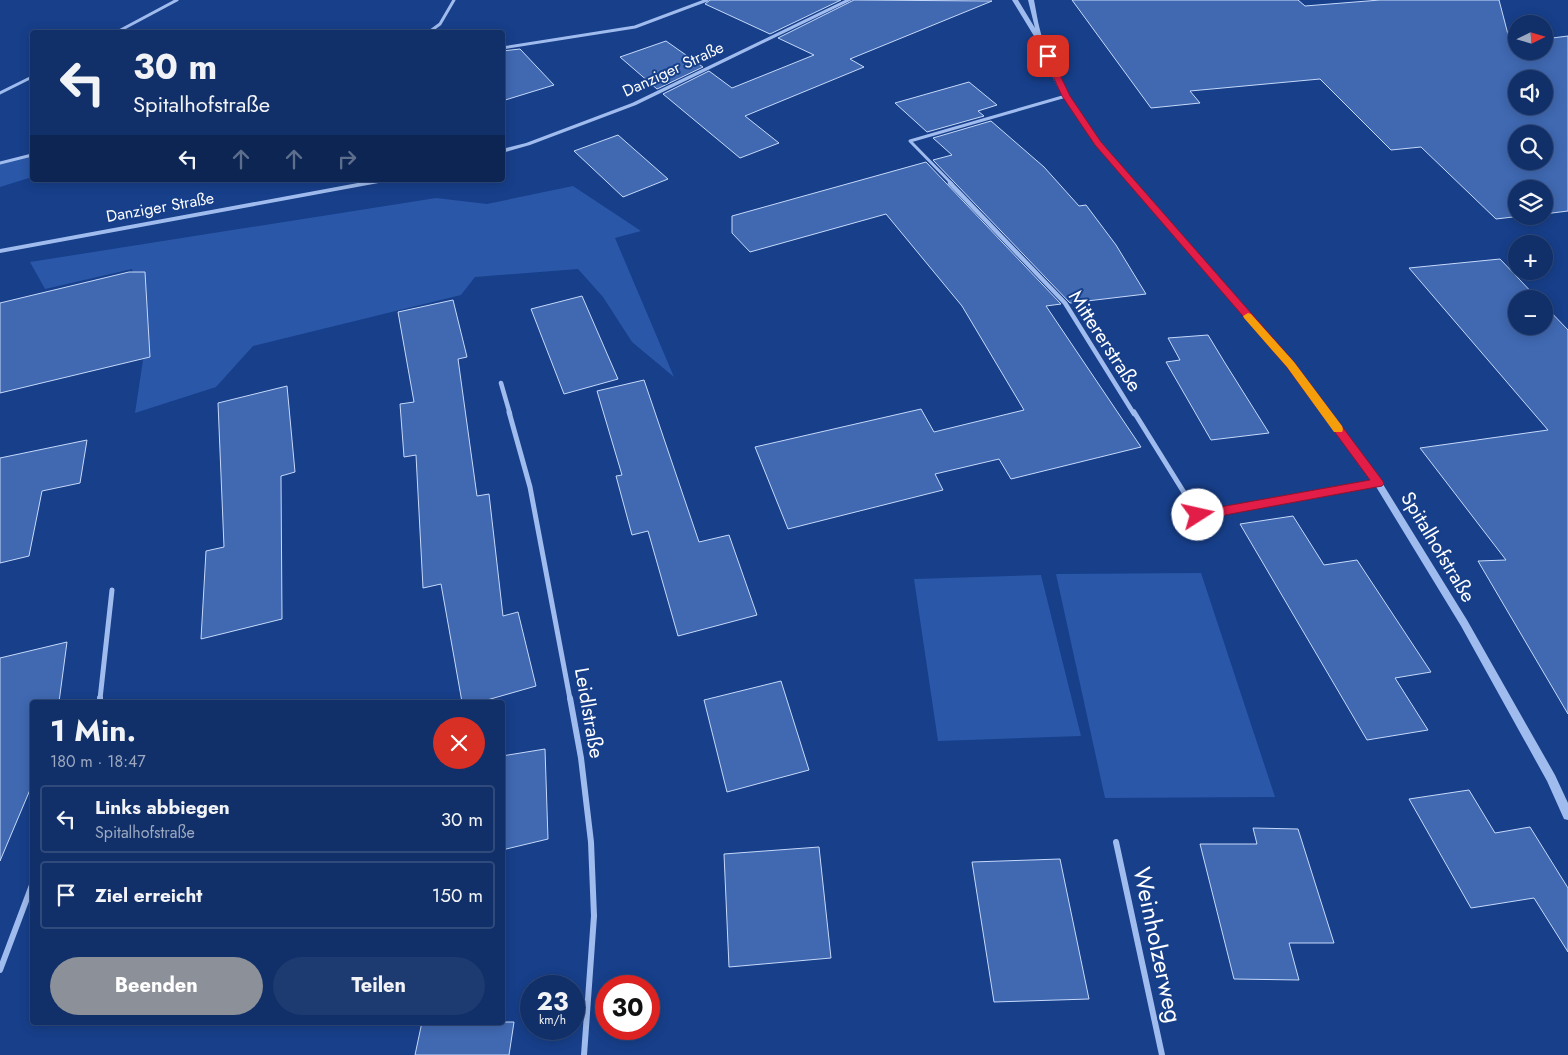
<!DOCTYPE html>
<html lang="de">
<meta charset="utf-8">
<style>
:root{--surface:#112f68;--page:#1e3b71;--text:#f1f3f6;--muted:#9ca9c0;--line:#304a7c;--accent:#8c9099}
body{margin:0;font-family:Jost,sans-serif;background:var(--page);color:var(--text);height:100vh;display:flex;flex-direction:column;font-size:19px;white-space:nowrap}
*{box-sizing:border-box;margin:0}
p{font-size:16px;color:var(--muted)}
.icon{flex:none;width:28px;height:28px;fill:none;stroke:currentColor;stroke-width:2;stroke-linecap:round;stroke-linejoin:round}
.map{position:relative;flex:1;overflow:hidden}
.drawer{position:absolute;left:30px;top:700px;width:475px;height:325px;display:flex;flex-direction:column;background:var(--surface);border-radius:5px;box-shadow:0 2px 12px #0003,0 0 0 1px var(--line)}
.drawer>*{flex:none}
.banner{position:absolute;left:30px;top:30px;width:475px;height:152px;border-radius:5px;box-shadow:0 2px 12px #0003,0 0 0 1px var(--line);background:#112f68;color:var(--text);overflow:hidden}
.needle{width:32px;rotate:85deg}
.controls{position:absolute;left:1508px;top:15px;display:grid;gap:10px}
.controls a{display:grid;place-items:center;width:45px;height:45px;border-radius:50%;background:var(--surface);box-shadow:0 2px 12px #0003,0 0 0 1px var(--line);font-size:25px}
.speed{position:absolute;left:520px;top:975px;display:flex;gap:10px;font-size:25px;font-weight:700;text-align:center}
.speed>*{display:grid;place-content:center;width:65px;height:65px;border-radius:50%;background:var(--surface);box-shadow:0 2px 12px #0003,0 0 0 1px var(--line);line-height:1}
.speed small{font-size:12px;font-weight:400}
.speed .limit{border:8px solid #d22;background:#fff;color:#111}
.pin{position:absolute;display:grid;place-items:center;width:42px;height:42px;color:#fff;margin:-21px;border-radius:10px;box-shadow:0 2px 8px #0006}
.me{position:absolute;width:55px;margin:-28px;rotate:80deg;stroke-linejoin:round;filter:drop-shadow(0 0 4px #0008)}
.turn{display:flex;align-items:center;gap:18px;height:105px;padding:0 20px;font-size:22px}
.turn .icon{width:65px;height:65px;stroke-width:2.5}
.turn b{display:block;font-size:35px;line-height:42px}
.lanes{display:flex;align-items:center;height:48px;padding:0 20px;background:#0003;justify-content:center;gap:25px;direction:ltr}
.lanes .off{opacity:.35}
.round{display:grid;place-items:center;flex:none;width:52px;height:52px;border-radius:26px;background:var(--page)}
.headline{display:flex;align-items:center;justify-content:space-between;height:85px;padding:0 20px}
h1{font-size:30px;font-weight:700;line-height:38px}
.action{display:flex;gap:10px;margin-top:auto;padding:10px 20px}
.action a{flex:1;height:58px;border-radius:30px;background:var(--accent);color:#fff;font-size:20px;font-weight:700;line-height:58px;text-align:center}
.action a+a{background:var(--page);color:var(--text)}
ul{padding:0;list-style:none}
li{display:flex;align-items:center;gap:15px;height:68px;margin:0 10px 8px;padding:0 10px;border:2px solid var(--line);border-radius:5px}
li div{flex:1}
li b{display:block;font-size:19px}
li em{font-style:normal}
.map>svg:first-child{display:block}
.green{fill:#2a57a8}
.building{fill:#4069b2;stroke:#c6d9fa;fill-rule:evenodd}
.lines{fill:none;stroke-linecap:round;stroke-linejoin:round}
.minor-far3{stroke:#a0bcee;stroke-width:3}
.minor-far2{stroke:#a0bcee;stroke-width:4.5}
.minor-far1{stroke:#a0bcee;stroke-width:5}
.minor{stroke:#a0bcee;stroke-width:6}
.tertiary{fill:#a0bcee;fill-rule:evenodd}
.route{fill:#e11d48;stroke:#92132f}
.slow{fill:#f59e0b}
.labels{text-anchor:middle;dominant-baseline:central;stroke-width:4;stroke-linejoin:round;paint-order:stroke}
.far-street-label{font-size:16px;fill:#fff;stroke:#173f8a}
.street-label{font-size:20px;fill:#fff;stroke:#173f8a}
.near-street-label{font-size:24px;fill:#fff;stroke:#173f8a}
</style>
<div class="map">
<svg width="1568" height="1055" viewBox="0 0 1568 1055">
<rect width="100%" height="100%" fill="#173f8a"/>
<path class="green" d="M32 155V177L0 187V163Z
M573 186 641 231 615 238 674 377 632 342 603 297 578 269 475 277 461 295 253 346 216 387 135 413 148 327 132 269 45 289 30 262 436 198 487 204Z
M1201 573 1275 797 1105 798 1056 574Z
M1041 575 1081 736 938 741 914 579Z"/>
<path class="building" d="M710 0H841L770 34 705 4Z
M854 0 992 1 850 59 864 67 745 116 779 143 740 158 663 94 709 71 732 88 814 55 778 38Z
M1072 0H1298L1305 6 1380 0H1499L1510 42H1516V51H1544V39L1568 36V211L1544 214V189H1516V216H1521L1496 219 1421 147 1391 150 1320 79 1190 91 1200 103 1151 108ZM1516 79H1544V106H1516ZM1516 134H1544V161H1516Z
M666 41 703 67 657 89 620 57Z
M520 49 554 85 502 101V51Z
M969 82 997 105 978 111 984 116 927 132 895 103Z
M991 121 1044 167 1079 206 1086 205 1116 245 1146 294 1070 303 933 160 952 155 933 138Z
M618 135 668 179 623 197 574 151Z
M926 162 1061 304 1046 306 1141 447 1011 479 999 459 935 474 943 490 788 529 755 447 921 409 934 432 1024 410 962 306 886 214 750 252 732 233V216Z
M1500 259 1538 299H1516V326H1544V305L1568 330V714L1478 561 1506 560 1420 448 1548 430 1409 268Z
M129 272H145L150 357 0 393V303Z
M582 296 618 379 564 394 531 309Z
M453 300 467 357 458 359 477 496 489 494 503 616 518 612 536 686 480 702H462L441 584 423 588 416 455 404 457 400 404 414 402 398 312Z
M1208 335 1225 363 1269 433 1211 440 1166 362 1180 360 1168 338Z
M644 380 699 542 729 535 757 615 678 636 648 531 632 535 616 476 622 475 597 391Z
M287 386 295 472 281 476 282 619 201 639 206 551 224 547 218 403Z
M87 440 80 483 42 491 29 556 0 563V458Z
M1293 516 1324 565 1357 560 1431 672 1395 678 1428 730 1367 740 1240 524Z
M67 642 59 702H32V785L0 861V658Z
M781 681 809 770 727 792 704 700Z
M545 749 548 839 502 850V756Z
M1469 790 1495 833 1530 827 1568 888V952L1534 898 1471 908 1409 799Z
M1253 828 1298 829 1334 943H1289L1299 980 1234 979 1200 844H1257Z
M819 847 831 958 729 967 724 854Z
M1060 859 1089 999 994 1002 972 862Z
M422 1022H514L509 1055H415Z"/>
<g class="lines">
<path class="minor-far3" d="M117 32 177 0
M429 32 440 24 454 0
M502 48 635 27 707 0
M0 93 32 77
M0 163 32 155
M952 184 910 141 1066 96"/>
<path class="minor-far2" d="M950 183 1065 303 1134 414
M501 383 510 414"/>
<path class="minor-far1" d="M509 412 530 487 570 699
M1134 412 1198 515 1378 483
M100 699 112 590"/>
<path class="minor" d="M570 698 581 758 591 842 594 916 584 1055
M100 702V698
M1116 842 1162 1055
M0 970 32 885"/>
<path class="tertiary" d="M845 0H852L636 105 530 145 502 153V149L526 143 632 103Z
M1012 0H1018L1035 28 1028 0H1034C1037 15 1039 31 1045 45 1060 86 1084 121 1111 155L1293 362 1381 481 1467 620 1555 775 1568 803V820L1564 819 1547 781 1461 626 1375 485 1287 366 1107 157C1078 121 1050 82 1037 38L1034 36Z
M374 180H387L384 182 0 253V249Z"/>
</g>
<path class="route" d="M1048 54 1051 56 1070 96 1101 142 1294 362 1382 480 1384 483 1382 486 1198 520 1194 518 1193 515 1198 511 1370 480 1287 367 1095 145 1062 96 1044 56Z"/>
<path class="slow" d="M1248 313 1251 314 1294 362 1342 426 1343 429 1342 432H1334L1287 367 1244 318 1243 316Z"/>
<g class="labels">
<g class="far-street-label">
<text transform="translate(673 69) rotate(-25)">Danziger Straße</text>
<text transform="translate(160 207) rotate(-10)">Danziger Straße</text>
</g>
<g class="street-label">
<text transform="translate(1105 341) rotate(57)">Mittererstraße</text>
<text transform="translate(1438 547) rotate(59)">Spitalhofstraße</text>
<text transform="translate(589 713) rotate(80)">Leidlstraße</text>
</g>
<g class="near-street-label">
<text transform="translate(1158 945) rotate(78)">Weinholzerweg</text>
</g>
</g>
</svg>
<div class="controls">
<a><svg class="needle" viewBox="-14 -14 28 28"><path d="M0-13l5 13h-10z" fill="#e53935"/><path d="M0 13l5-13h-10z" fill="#9ca9c0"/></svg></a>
<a><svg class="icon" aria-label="sound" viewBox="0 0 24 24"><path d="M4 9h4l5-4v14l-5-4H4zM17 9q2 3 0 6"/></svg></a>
<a><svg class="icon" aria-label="search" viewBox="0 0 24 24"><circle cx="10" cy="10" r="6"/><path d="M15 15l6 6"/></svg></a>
<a><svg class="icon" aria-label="layers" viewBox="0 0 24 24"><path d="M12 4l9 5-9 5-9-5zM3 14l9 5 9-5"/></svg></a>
<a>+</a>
<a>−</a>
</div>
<div class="speed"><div>23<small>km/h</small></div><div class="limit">30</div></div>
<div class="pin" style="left:1048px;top:56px;background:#d93025"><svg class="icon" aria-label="arrive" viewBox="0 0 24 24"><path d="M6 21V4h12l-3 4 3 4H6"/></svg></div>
<svg class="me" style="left:1198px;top:515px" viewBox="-20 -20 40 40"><circle r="19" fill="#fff"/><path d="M0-13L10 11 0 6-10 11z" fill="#e11d48"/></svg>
<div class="banner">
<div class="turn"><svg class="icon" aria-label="left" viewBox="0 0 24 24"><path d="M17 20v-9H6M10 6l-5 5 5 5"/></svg><div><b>30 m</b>Spitalhofstraße</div></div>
<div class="lanes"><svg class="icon" aria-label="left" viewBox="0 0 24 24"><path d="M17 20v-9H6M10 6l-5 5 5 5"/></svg><svg class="icon off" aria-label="ahead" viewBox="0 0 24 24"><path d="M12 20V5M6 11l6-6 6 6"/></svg><svg class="icon off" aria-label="ahead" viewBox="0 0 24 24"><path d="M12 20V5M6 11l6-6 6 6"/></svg><svg class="icon off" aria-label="right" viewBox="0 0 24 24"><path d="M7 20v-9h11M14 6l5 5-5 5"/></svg></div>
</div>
<section class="drawer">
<div class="headline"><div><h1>1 Min.</h1><p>180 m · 18:47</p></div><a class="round" style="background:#d93025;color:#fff"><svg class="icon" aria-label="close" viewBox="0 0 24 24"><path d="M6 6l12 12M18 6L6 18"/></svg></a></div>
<ul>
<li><svg class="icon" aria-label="left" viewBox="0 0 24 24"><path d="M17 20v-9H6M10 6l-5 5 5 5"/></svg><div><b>Links abbiegen</b><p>Spitalhofstraße</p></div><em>30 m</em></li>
<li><svg class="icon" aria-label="arrive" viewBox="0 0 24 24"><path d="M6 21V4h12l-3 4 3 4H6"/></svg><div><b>Ziel erreicht</b></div><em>150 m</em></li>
</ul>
<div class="action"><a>Beenden</a><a>Teilen</a></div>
</section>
</div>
